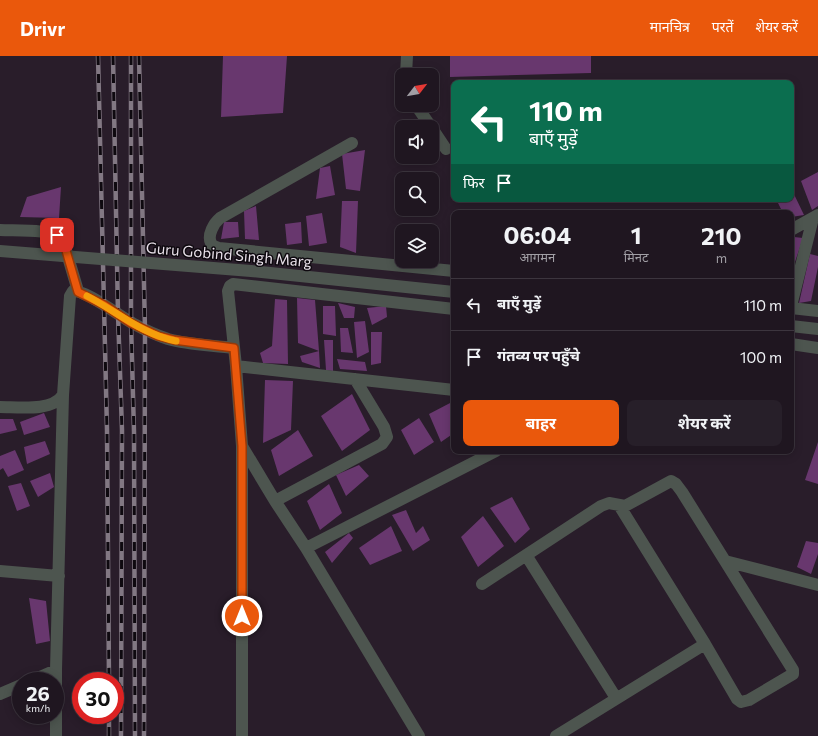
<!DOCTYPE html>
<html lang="hi">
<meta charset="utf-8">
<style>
:root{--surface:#1f1620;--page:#271f29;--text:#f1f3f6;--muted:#a19fa5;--line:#3c353e;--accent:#ea580c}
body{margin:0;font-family:Commissioner,"Noto Sans Devanagari",sans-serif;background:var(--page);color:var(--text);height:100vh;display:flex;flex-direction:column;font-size:15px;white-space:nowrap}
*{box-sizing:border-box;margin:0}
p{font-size:13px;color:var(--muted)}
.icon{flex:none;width:22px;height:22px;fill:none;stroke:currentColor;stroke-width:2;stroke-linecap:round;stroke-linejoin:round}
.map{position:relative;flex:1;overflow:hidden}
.side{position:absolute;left:451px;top:154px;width:343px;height:244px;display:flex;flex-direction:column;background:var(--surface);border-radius:8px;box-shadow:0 2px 10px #0003,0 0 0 1px var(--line)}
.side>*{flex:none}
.hud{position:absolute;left:451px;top:24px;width:343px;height:122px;border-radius:8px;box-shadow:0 2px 10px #0003,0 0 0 1px var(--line);background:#0b6e4f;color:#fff;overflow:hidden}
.needle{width:26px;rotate:59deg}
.tools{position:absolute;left:395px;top:12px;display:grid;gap:8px}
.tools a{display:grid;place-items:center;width:44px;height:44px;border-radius:8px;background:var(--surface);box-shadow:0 2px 10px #0003,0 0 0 1px var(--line);font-size:20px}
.speed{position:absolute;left:12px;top:616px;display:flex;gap:8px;font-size:20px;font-weight:700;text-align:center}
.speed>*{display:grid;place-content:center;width:52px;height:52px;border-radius:50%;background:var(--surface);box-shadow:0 2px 10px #0003,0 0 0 1px var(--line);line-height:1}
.speed small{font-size:10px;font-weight:400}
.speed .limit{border:6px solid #d22;background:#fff;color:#111}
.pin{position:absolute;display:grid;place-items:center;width:34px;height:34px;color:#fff;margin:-17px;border-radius:8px;box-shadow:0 2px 6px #0006}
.me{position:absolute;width:44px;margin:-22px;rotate:0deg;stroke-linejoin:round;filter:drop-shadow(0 0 3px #0008)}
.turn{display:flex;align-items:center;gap:14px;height:84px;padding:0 12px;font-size:18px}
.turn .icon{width:52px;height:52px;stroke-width:2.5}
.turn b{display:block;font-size:28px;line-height:34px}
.then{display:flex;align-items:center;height:38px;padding:0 12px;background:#0003;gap:8px;font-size:15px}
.eta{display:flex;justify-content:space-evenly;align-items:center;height:68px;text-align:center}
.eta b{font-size:24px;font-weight:700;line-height:28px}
.button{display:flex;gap:8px;margin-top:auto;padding:8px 12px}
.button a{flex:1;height:46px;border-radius:8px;background:var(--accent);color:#fff;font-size:16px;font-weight:700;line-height:46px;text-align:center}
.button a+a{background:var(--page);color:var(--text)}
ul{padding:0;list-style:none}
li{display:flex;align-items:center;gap:12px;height:52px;padding:0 12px;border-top:1px solid var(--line)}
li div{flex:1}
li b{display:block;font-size:15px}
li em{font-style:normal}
header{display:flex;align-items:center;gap:24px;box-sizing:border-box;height:56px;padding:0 20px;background:var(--accent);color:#fff}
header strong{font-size:19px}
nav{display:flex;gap:22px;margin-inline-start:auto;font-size:14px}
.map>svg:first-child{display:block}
.building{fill:#68376e}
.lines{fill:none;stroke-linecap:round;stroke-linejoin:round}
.minor{stroke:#4d554f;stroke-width:12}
.rail-casing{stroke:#827883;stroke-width:4.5}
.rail{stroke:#0e090f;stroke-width:3;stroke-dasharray:9;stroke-linecap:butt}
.minor-bridge{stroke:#4d554f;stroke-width:12}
.route-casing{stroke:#983908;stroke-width:10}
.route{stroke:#ea580c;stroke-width:7}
.slow{stroke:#f59e0b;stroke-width:7}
.labels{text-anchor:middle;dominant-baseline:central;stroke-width:3;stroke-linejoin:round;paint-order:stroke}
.street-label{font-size:15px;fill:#e9e1ea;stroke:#0e090f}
</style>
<header>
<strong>Drivr</strong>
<nav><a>मानचित्र</a><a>परतें</a><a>शेयर करें</a></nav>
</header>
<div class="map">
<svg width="818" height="680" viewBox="0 0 818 680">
<rect width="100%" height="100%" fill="#291d2a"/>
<path class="building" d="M223 0H287L283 57 221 61Z
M450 0H591V17L450 21Z
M365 94 360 135 346 133 342 98Z
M330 110 335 139 316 143 320 112Z
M818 116V150L812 154 801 125Z
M61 131 59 162 20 161 27 141Z
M791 132 804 159 791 161V157H783L776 143H791Z
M342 145H358L356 197 340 191Z
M256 150 259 184 245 183 244 155Z
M322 157 327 187 309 190 306 160Z
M224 166H238L239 181 221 183Z
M301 166 302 187 287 189 285 168Z
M794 181 803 182 794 209 791 208V184Z
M810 198 818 200V211L811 245 799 247Z
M297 242 315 244 319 295 298 287Z
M275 243 287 244 288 308 263 307 260 297 272 290Z
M338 247 355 251 354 262H344Z
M323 250H335L336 280 323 278Z
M386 250 387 261 372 269 367 252Z
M365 265 369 296 357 302 354 266Z
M340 272H348L353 297 341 296Z
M371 276H382L381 307 371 309Z
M324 284H333V315L326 314Z
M319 295 320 312 302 306 300 300Z
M337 303 365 306 367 315 340 313Z
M265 324 293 325 291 374 263 387Z
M352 338 370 374 342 395 321 360Z
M452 346 454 348V377L441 386 429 358Z
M44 357 50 371 24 379 20 366Z
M419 362 434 386 414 399 401 374Z
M0 363H13L17 374 0 378Z
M298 374 313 400 279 420 271 394Z
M45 385 50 398 27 408 24 391Z
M818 386V428L805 424Z
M15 394 24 414 8 421 3 412 0 414V400Z
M359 409 369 420 346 440 336 419Z
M50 417 54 431 38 441 30 425Z
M21 427 30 450 17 455 8 430Z
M329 428 342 457 320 474 307 445Z
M512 441 530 473 515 487 490 452Z
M406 454 416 477 423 470 430 484 413 495 392 459Z
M483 460 504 490 478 511 461 481Z
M391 470 402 495 370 509 359 492Z
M349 477 353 482 332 507 325 496Z
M806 485 818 487V498L811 518 797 511Z
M29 542 46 545 50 585 36 588Z"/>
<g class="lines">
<path class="minor" d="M406 19 407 0
M416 49 431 71
M432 72 446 93
M352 87 220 162C214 167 207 179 211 187 212 190 216 191 219 192L454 215
M0 174C16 175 52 172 63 184L78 235
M791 174 818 159
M791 250 813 162
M791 252 818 255
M791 270 818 273
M791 288 818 292
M236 310 454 334
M0 351C18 351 52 356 63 339L70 240 73 235C87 234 120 261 134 268 145 274 156 279 168 283 189 289 212 289 234 292
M275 445 382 388 387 381 384 371 355 323
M306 492 496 395
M526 499 616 642
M725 505 818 529
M0 515 59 520
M482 528 601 450 609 447 625 450 671 425 676 428 682 436 793 614V618L749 644 741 646 737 643 705 588 619 449
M31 625 56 614
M0 638 21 629
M56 680V614L63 339
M242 680V391
M419 680 306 492 275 445 242 390 236 310 228 235 230 230 233 228 454 253
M556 680 705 588"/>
<g class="rail-casing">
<path id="rail" d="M98 0 107 374 109 625
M113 0 118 258 122 374 121 680
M131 0V267L134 376 135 680
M139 0 145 274 144 680
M109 680V659"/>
</g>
<use href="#rail" class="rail"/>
<path class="minor-bridge" d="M0 195 251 215 454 236"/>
</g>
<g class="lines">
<g class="route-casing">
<path id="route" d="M57 179 63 184 78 236 104 249 131 267 158 280 174 284 234 292 242 390V560"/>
</g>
<use href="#route" class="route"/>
<path class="slow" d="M87 240C116 255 143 279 176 285"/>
</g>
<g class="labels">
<g class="street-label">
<text transform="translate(229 198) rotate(5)">Guru Gobind Singh Marg</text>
</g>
</g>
</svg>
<div class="tools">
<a><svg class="needle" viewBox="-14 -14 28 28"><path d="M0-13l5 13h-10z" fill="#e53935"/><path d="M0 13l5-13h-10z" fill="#a19fa5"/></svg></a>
<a><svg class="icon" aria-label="sound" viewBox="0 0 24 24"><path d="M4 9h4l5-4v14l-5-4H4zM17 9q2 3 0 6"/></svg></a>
<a><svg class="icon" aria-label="search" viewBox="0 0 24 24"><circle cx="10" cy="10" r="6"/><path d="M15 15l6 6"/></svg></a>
<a><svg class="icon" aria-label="layers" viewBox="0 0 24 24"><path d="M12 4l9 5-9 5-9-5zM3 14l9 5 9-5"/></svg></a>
</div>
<div class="speed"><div>26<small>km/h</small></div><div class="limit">30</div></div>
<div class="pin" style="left:57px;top:179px;background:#d93025"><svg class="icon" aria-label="arrive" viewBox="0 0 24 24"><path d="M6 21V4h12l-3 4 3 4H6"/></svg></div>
<svg class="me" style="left:242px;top:560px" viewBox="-20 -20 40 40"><circle r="17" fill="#ea580c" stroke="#fff" stroke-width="3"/><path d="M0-11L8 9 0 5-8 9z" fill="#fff"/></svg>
<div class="hud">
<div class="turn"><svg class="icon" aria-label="left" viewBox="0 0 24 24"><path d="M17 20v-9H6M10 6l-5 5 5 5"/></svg><div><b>110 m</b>बाएँ मुड़ें</div></div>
<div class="then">फिर<svg class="icon" aria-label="arrive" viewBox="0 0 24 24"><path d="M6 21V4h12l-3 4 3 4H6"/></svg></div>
</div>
<section class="side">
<div class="eta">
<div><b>06:04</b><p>आगमन</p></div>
<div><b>1</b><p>मिनट</p></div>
<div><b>210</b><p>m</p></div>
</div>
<ul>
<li><svg class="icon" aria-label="left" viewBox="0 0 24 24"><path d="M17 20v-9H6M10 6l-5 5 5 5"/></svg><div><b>बाएँ मुड़ें</b></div><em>110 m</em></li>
<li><svg class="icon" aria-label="arrive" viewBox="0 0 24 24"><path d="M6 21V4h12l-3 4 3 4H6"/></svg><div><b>गंतव्य पर पहुँचे</b></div><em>100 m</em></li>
</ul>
<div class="button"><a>बाहर</a><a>शेयर करें</a></div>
</section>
</div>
